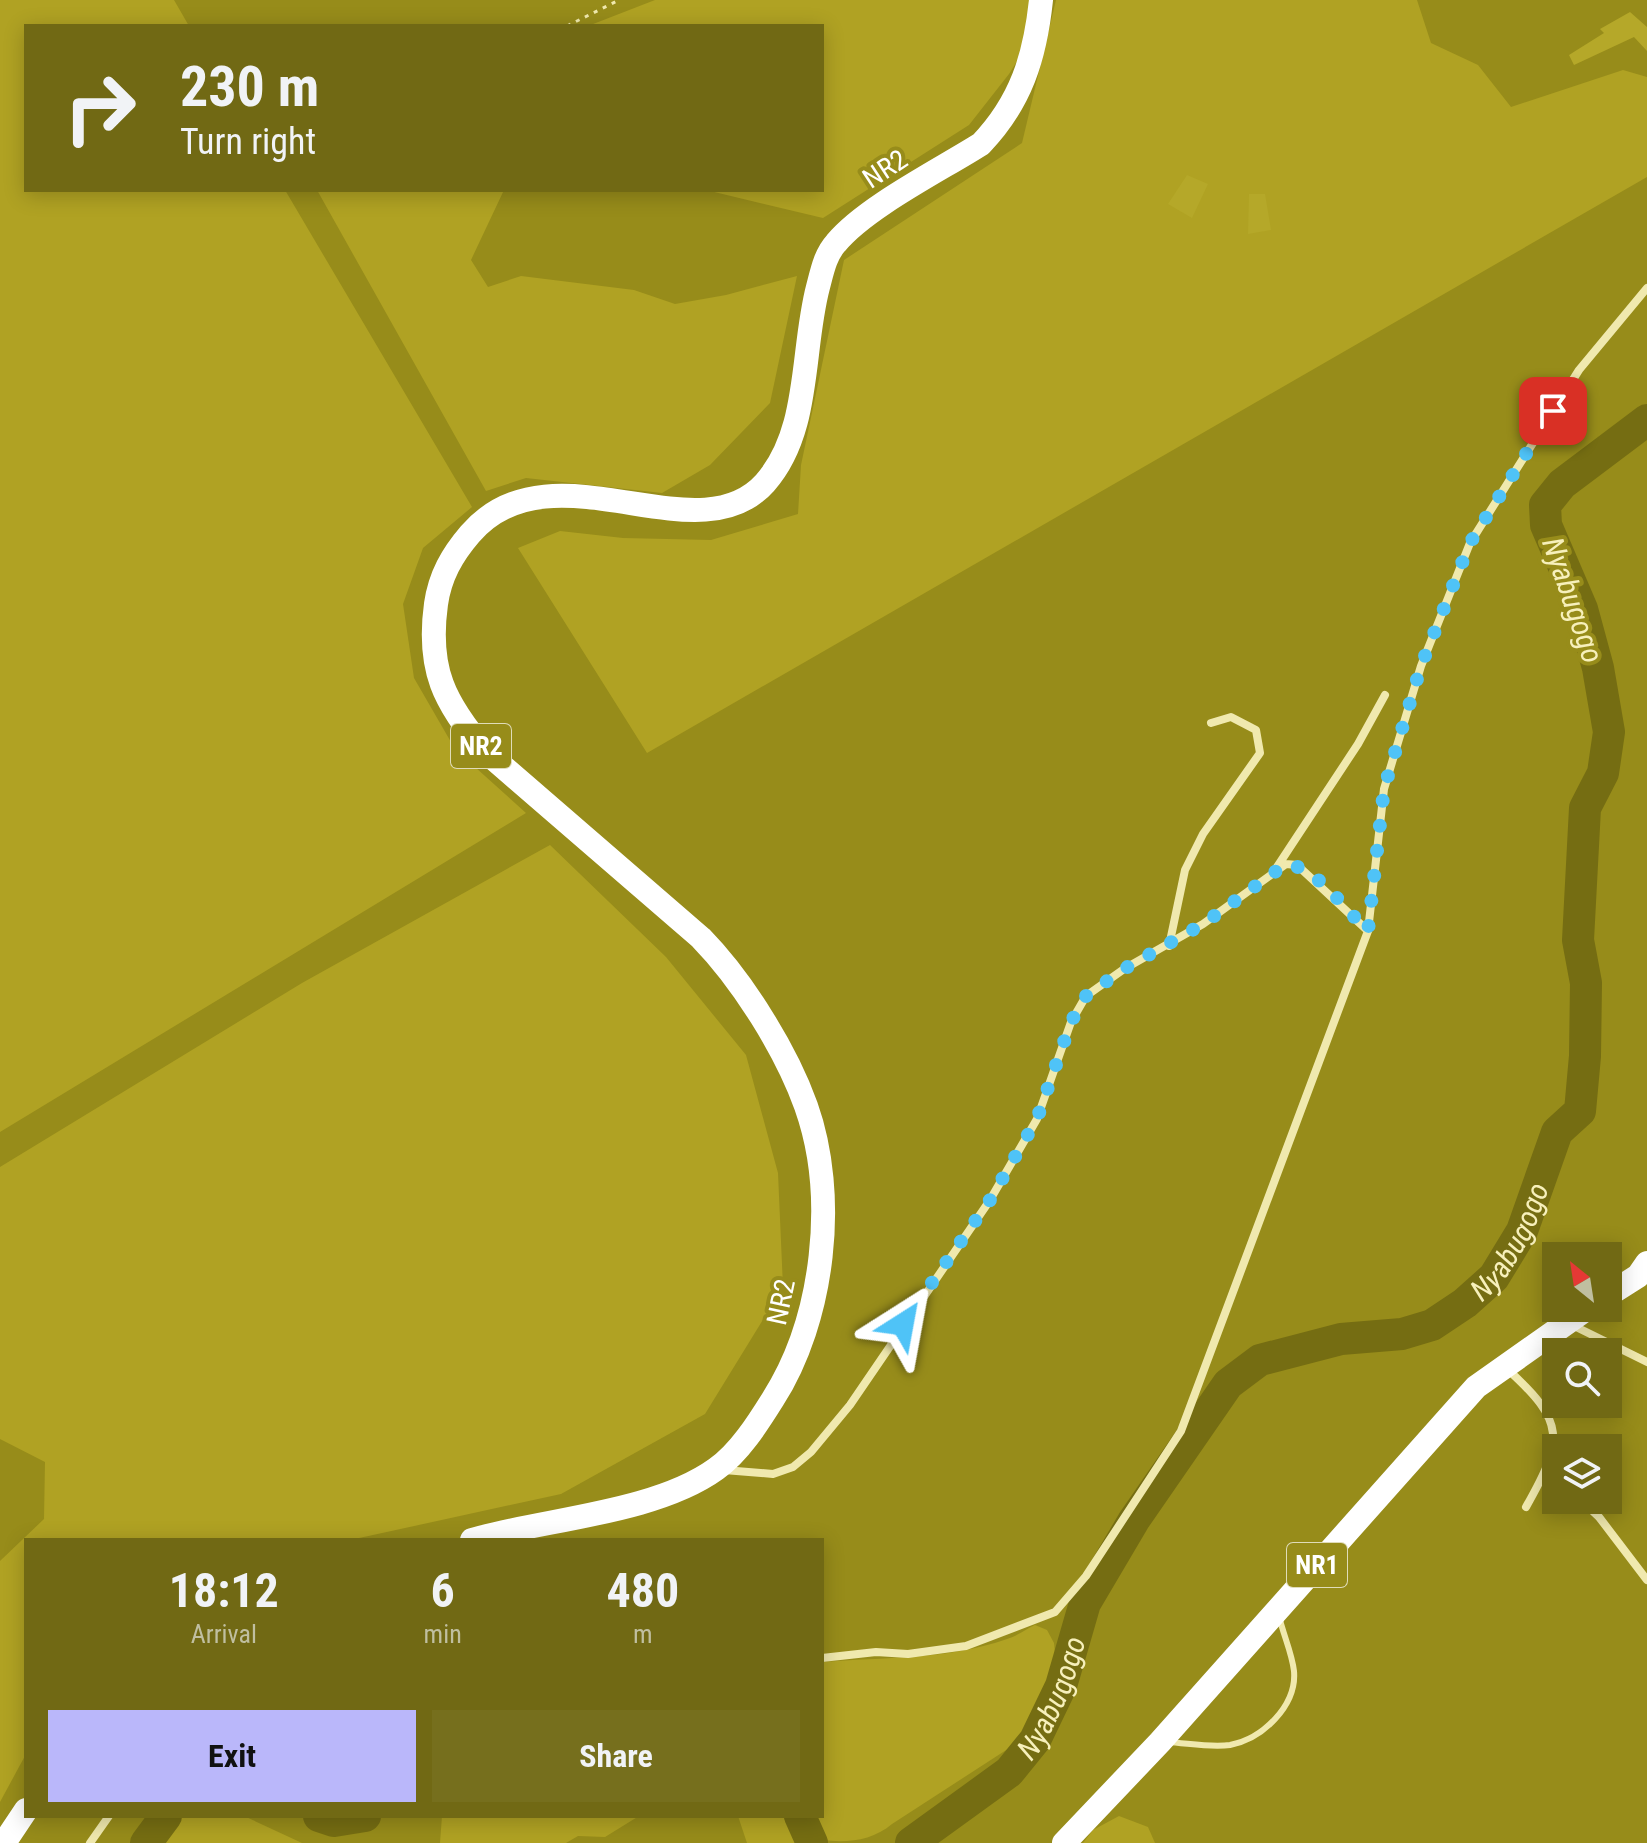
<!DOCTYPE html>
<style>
:root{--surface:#716914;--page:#766f1d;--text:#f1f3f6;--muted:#c0bfa0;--accent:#bab7fa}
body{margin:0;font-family:"Roboto Condensed",sans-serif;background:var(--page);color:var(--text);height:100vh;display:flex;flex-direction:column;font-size:30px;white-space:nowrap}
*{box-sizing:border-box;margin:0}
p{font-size:26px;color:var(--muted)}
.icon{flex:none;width:44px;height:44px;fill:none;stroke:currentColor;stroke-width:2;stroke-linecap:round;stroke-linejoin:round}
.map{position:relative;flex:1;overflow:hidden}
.side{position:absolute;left:24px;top:1538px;width:800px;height:280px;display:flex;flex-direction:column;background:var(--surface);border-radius:0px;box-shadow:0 4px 20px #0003}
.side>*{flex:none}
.hud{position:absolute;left:24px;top:24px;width:800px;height:168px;border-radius:0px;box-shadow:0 4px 20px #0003;background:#716914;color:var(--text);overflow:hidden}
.needle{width:52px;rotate:330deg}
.fabs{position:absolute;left:1542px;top:1242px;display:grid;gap:16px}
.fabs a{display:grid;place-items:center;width:80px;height:80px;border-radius:0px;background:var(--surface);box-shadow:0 4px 20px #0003;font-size:40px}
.pin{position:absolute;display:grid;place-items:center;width:68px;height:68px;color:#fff;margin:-34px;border-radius:16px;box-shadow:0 4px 12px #0006}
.me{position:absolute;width:88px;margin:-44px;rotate:34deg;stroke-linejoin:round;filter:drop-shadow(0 0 6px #0008)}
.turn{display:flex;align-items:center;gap:28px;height:168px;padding:0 24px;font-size:36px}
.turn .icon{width:104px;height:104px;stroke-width:2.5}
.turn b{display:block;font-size:56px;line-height:68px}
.eta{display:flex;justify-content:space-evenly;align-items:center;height:136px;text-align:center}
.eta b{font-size:48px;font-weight:700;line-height:56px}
.cta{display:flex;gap:16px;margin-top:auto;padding:16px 24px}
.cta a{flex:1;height:92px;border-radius:0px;background:var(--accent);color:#111;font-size:32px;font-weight:700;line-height:92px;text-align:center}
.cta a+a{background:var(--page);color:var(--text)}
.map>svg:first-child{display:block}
.green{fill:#b0a223}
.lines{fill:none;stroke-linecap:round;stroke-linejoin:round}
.river{stroke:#756d12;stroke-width:32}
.building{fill:#b5a829}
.path{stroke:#f0e9ae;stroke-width:3;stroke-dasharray:4 6;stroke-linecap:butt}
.lane{stroke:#f0e9ae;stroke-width:6}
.street{stroke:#f0e9ae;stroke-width:8}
.highway{stroke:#fff;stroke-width:24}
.route{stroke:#4fc3f7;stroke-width:14;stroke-dasharray:0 25.2}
.labels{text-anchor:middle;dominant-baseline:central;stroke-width:8;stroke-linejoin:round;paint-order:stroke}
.shield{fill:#978c1a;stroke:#e0dcba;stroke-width:2}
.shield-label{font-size:26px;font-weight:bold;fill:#fff}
.street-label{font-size:28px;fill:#fff;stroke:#978c1a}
.water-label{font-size:30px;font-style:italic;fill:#f7f0bb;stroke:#978c1a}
</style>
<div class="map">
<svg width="1647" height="1843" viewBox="0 0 1647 1843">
<rect width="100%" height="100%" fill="#978c1a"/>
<path class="green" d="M0 0H174L189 26H26V190H285L472 507 423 548 403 604 414 678 455 749 526 813 0 1132Z
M655 0H1034L1038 28 1009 74 969 125 823 218 706 190H822V26H588Z
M1056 0H1417L1431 43 1478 65 1511 107 1623 70 1647 77V177L647 753 518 548 560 531 623 538 711 540 798 514 801 465 844 260 1022 143Z
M317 190H504L471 260 488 287 521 276 634 290 675 304 726 295 797 276 770 403 710 465 662 493 526 478 486 491Z
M550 845 666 957 746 1055 778 1173 783 1287 705 1414 561 1494 350 1540H26V1754L0 1802V1561L44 1519 45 1462 0 1439V1167L302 983Z
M1035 1625 1047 1630 1054 1643 1057 1672 1051 1691 1017 1743 892 1824C872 1841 847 1843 822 1840L809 1816H822V1662C884 1657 947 1660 1007 1639 1017 1636 1026 1629 1035 1625Z
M185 1816H244L302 1843H164L174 1823Z
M442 1816H639L605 1837 578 1836 566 1843H440Z
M738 1816H783L796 1843H747Z
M1119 1816 1148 1827 1155 1843H1083L1093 1830Z"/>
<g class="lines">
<g class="river">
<path d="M319 1816 334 1821 365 1816"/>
<path d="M800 1816 812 1843"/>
<path d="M146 1843 166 1816"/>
<path id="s1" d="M911 1843 1009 1772 1035 1740 1061 1686 1085 1603 1134 1520 1228 1384 1260 1360 1341 1339 1402 1334 1432 1325 1465 1303 1494 1277 1522 1231 1557 1132 1580 1111 1585 1056 1586 983 1578 940 1585 808 1603 773 1609 732 1598 668 1582 609 1546 525 1545 505 1562 484 1647 420"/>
</g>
</g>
<path class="building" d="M1630 12 1647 27V51L1634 37 1574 65 1569 55 1604 33 1600 29Z
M1187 175 1208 184 1192 218 1168 204Z
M1249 194H1265L1271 230 1248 234Z"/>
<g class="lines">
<path class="path" d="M567 26 619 0"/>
<path class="lane" d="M1167 1742C1187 1743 1211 1748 1230 1745 1263 1739 1297 1705 1294 1671 1292 1653 1283 1634 1279 1616"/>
<path class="street" d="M1275 870 1358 744 1385 695
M1169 946 1185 870 1203 834 1260 753 1256 730 1231 717 1211 723
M1570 1324 1647 1362
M1507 1369C1566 1422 1564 1440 1526 1507
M724 1470 773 1474 793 1467 811 1452 850 1405 990 1200 1037 1119 1071 1022 1086 996 1124 969 1203 924 1286 864 1297 865 1368 931
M1581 1500 1599 1517 1647 1580
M822 1658 876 1652 908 1654 966 1646 1055 1612 1086 1576 1181 1431 1368 931 1384 789 1421 666 1470 543 1579 370 1647 288
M90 1843 109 1816"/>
<path class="highway" d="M1608 1295 1638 1276 1647 1263
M472 1540C545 1519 655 1513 716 1469 739 1453 758 1423 773 1399 824 1319 838 1196 806 1106 786 1050 742 980 701 938L486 752C444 703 427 669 436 604 440 576 452 555 470 534 551 440 697 559 765 483 811 431 801 351 818 287 822 272 825 255 836 243 866 207 940 170 981 144 1021 102 1035 57 1041 0
M4 1843 26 1810
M1064 1843 1160 1742 1476 1387 1588 1308"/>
</g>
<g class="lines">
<path class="route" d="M903 1324 990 1200 1037 1119 1071 1022 1086 996 1124 969 1203 924 1286 864C1317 867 1346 911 1368 931L1384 789 1421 666 1470 543 1553 411"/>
</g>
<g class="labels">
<g class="shield">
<rect x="451" y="724" width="60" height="44" rx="6"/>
<rect x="1287" y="1543" width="60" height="44" rx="6"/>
</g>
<g class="shield-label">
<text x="481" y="746">NR2</text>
<text x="1317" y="1565">NR1</text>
</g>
<g class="street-label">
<text transform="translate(885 169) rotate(-33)">NR2</text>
<text transform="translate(781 1302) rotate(-78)">NR2</text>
</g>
<g class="water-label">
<text transform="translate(1573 600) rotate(71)">Nyabugogo</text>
<text stroke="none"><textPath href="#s1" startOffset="904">Nyabugogo</textPath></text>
<text stroke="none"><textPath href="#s1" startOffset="208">Nyabugogo</textPath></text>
</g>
</g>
</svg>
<div class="fabs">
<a><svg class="needle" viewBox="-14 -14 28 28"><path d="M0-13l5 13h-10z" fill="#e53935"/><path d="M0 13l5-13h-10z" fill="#c0bfa0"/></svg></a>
<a><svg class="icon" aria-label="search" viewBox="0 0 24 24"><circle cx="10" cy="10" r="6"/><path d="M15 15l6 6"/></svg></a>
<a><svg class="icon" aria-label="layers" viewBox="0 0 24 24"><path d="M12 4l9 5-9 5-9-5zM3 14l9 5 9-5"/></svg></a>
</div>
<div class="pin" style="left:1553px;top:411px;background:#d93025"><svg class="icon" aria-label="arrive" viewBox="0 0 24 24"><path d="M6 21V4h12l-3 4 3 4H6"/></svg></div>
<svg class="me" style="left:903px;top:1324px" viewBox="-20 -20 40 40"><path d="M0-17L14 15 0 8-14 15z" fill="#4fc3f7" stroke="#fff" stroke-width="4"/></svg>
<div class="hud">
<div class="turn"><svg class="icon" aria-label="right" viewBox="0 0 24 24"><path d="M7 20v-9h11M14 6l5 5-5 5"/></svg><div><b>230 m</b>Turn right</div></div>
</div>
<section class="side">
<div class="eta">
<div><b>18:12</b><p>Arrival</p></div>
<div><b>6</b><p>min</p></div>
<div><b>480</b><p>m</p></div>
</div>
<div class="cta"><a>Exit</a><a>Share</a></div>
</section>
</div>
